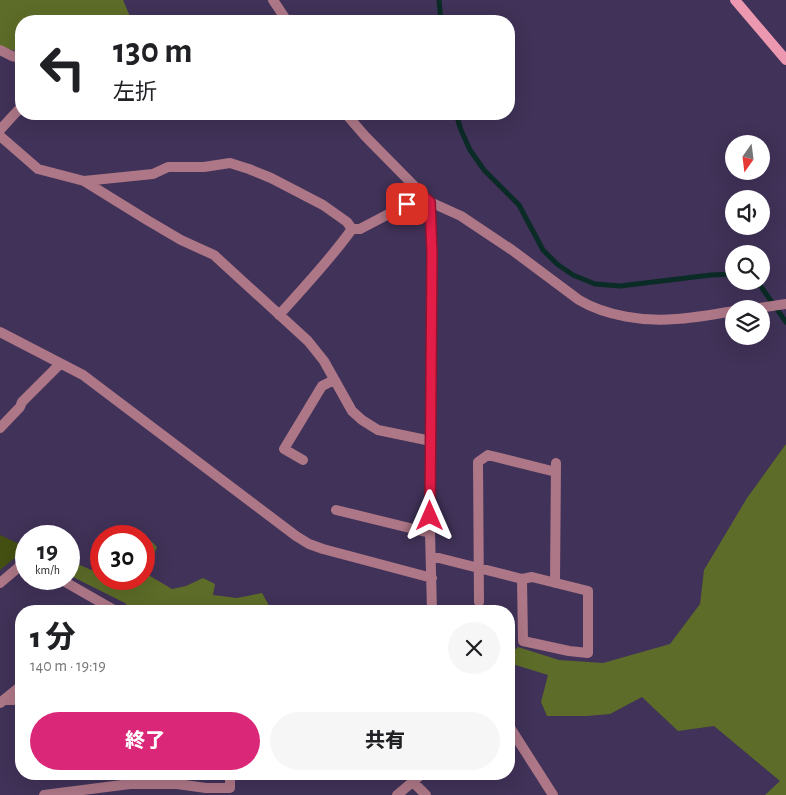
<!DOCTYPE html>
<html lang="ja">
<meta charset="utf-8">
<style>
:root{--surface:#fff;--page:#f6f6f6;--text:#202124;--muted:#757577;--accent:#db2777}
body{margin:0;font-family:"Alegreya Sans","Noto Sans JP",sans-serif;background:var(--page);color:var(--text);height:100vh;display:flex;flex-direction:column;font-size:19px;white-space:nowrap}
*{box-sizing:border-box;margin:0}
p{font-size:16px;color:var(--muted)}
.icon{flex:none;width:28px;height:28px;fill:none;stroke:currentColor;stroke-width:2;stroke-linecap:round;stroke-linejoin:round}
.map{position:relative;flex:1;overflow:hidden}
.details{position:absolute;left:15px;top:605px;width:500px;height:175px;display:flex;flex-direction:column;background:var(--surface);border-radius:20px;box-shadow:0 5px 20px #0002}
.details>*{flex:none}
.hud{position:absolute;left:15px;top:15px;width:500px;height:105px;border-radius:20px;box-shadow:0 5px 20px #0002;background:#fff;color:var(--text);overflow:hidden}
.needle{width:32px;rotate:194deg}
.controls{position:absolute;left:725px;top:135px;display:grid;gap:10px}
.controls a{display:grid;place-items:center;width:45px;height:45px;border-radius:50%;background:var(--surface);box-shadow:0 5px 20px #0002;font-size:25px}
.speed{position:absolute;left:15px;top:525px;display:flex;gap:10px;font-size:25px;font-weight:700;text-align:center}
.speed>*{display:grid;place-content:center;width:65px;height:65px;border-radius:50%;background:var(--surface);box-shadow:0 5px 20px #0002;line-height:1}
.speed small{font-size:12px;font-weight:400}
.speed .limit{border:8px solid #d22;background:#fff;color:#111}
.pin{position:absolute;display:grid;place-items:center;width:42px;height:42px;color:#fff;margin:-21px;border-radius:10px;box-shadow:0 2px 8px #0006}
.me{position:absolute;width:55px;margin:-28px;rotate:0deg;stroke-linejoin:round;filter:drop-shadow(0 0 4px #0008)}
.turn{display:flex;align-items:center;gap:18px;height:105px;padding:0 15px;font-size:22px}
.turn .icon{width:65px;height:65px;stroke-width:2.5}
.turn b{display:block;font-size:35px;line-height:42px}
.round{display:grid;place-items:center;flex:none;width:52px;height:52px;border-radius:26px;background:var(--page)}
.headline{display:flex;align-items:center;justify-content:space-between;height:85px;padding:0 15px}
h1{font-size:30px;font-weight:800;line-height:38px}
.action{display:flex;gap:10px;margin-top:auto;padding:10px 15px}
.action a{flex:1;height:58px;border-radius:30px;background:var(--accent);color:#fff;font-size:20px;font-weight:800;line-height:58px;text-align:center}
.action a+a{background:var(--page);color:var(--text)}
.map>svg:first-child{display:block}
.green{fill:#445011}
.forest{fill:#5d6c28}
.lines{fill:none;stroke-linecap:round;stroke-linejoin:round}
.stream{stroke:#0b2b26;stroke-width:5}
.street{stroke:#ad7787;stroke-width:10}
.secondary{stroke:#ed98b1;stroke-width:10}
.route-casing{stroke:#92132f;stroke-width:12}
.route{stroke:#e11d48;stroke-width:9}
</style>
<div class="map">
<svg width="786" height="795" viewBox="0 0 786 795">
<rect width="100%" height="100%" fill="#403258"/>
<path class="green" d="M0 535 26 547V549L0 570Z"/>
<path class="forest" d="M0 0H123L132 21H21V52L8 49 0 45Z
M786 444V795H765L780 781 714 726 678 731 642 697 610 714 587 716H547L541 702 548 675 509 663V655L518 647 559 660 603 663 670 644 700 604 704 570 747 498Z
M151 541 157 547 145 573 172 589 186 586 203 578 215 584 213 595 237 598 262 593 272 611H133L125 603 69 575V563H75L101 574V579H144V548Z"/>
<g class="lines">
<path class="stream" d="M439 0 441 21
M456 114 461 130 470 150 484 170 519 205 543 250 557 264 573 275 595 284 620 286 711 275 734 274
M757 281 786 322"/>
<path class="street" d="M273 0 287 21
M0 50 12 56 21 58
M346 114 365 136 430 202 461 216 512 250 579 300C606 316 645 322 676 319 696 318 715 314 734 311
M0 130 21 107
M0 136 38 169 84 181 147 220 181 240 214 255 308 341 324 361 352 411 362 420 378 430 431 441
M84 181 153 174 168 167H204L230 163 249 169 271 178 323 205 347 222 352 229
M430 202 432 253 430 533 432 611
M752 309 786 304
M279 315C304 287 330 260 352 229H360L423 196
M0 332 83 375 296 536 309 544 323 549 432 578
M0 428 20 407 22 402 60 364
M303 460 284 449 322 386 334 380
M336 510 430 533
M431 556 522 579 532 577 588 591V653L569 651 523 641 522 579
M60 579 116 611
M0 583 26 561
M555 583 556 463
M479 602 478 462 488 455 556 472
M4 700H21
M0 703 21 686
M509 726 553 795
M413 782 426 795
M44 795 130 784H177L206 788H230V774
M397 795 422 774"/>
<path class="secondary" d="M735 0 786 60"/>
</g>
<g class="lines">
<g class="route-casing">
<path id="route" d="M407 204 423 196 430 202 432 253 430 516"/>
</g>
<use href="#route" class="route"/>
</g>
</svg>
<div class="controls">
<a><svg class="needle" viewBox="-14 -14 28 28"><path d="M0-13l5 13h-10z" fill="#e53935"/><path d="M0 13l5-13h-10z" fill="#757577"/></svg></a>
<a><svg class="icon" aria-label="sound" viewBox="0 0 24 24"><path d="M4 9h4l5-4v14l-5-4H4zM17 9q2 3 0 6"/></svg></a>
<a><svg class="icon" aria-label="search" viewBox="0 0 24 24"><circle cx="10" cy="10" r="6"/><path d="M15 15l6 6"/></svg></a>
<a><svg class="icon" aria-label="layers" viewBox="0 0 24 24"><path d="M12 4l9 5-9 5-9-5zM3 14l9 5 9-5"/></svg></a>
</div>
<div class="speed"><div>19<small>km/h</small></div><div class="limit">30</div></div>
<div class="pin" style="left:407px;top:204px;background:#d93025"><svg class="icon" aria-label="arrive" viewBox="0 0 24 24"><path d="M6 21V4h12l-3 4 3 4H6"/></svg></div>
<svg class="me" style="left:430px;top:516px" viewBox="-20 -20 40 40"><path d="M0-17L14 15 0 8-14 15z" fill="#e11d48" stroke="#fff" stroke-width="4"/></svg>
<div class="hud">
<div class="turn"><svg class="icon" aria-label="left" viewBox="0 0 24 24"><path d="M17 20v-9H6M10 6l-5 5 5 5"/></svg><div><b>130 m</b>左折</div></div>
</div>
<section class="details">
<div class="headline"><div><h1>1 分</h1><p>140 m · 19:19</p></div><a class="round"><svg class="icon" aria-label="close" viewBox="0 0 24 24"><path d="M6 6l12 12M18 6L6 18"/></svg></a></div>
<div class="action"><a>終了</a><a>共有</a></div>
</section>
</div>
